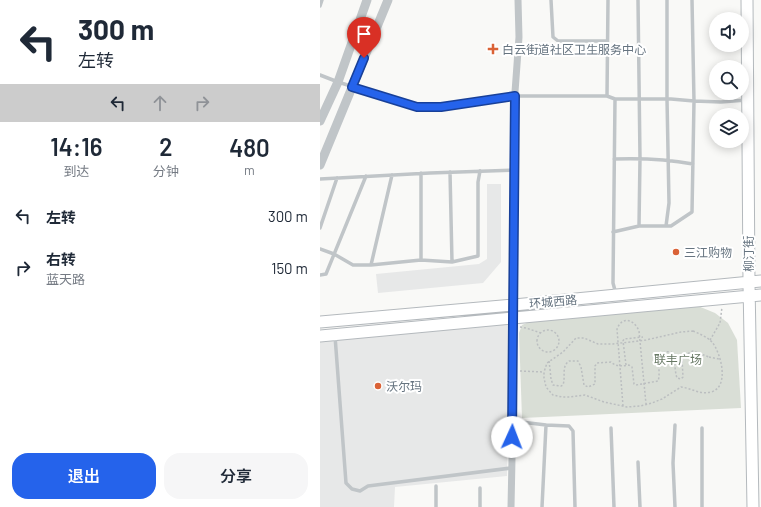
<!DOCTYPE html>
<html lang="zh">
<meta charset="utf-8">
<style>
:root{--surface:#fff;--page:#f6f6f7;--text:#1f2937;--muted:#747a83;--accent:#2563eb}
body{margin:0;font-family:Barlow,"Noto Sans SC",sans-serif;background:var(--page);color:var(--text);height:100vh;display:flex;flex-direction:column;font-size:15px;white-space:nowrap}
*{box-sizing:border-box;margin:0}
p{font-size:13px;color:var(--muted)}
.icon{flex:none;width:22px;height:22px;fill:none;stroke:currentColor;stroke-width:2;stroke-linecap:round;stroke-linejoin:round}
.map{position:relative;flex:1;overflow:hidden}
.side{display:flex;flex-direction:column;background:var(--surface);width:320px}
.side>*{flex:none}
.banner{background:#fff;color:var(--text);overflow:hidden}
.controls{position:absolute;left:389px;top:12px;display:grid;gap:8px}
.controls a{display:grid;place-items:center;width:40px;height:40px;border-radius:50%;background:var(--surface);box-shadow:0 2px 10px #0003;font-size:20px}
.pin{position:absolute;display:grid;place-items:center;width:34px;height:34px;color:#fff;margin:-41px -17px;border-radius:50% 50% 50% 0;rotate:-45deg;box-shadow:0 0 4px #0007}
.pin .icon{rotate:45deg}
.me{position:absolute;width:44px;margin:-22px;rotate:2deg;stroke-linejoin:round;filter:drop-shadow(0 0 3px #0008)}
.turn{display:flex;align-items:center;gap:14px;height:84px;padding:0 12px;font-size:18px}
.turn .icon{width:52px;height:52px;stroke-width:2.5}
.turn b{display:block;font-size:28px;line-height:34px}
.lanes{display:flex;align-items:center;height:38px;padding:0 12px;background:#0003;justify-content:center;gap:20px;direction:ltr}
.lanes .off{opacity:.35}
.eta{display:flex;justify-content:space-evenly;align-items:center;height:68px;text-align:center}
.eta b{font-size:24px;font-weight:600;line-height:28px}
.cta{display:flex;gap:8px;margin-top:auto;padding:8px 12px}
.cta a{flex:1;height:46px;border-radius:16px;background:var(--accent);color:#fff;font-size:16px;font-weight:600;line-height:46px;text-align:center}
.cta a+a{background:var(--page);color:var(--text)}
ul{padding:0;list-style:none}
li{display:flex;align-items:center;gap:12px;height:52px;padding:0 12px}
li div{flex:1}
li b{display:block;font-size:15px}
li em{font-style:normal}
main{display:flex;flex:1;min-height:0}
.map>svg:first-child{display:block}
.built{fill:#e7e8e8}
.green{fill:#d9ded6}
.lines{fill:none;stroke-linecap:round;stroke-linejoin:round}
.primary-casing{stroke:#b4b9bd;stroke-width:13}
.path{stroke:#bbbec0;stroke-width:1.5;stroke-dasharray:2 2;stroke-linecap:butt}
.service{stroke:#c0c5c8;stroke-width:3.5}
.minor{stroke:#c0c5c8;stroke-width:7}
.tertiary{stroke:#c0c5c8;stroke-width:9}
.primary{stroke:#fff;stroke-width:11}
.path-bridge{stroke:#bbbec0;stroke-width:1.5;stroke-dasharray:2 2;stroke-linecap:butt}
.route-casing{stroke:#184099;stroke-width:10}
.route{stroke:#2563eb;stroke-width:7}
.poi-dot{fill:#da6236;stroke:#fff;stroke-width:1.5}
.labels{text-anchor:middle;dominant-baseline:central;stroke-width:4;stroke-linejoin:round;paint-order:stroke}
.poi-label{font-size:12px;fill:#667480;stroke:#fff;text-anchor:start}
.street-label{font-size:12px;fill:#667480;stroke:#fff}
.park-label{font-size:12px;fill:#677864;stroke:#fff}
</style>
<main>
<section class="side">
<div class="banner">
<div class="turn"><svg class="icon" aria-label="left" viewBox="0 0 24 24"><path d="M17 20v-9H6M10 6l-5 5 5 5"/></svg><div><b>300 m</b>左转</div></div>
<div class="lanes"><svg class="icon" aria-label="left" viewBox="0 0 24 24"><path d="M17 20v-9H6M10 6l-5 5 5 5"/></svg><svg class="icon off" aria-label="ahead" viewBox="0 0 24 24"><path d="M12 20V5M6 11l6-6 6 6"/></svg><svg class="icon off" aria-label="right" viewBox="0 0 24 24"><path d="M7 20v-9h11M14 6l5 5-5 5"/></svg></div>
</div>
<div class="eta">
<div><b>14:16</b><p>到达</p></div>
<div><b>2</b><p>分钟</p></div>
<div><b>480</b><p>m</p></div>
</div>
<ul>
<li><svg class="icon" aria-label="left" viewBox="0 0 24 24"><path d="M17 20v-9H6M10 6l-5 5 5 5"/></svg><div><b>左转</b></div><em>300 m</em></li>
<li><svg class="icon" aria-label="right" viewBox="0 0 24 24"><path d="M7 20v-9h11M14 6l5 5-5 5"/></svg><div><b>右转</b><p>蓝天路</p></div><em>150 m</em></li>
</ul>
<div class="cta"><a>退出</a><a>分享</a></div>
</section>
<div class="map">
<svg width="441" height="507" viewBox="0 0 441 507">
<rect width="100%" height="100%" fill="#f9f9f7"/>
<path class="built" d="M167 184H181V262L163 283 58 293 56 274 159 264 167 259Z
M184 323 190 324 187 476 75 487 74 507H0V341Z"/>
<path class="green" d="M378 306 395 313 408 323 417 340 421 408 202 418 199 333 202 325 209 322Z"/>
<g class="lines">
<g class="primary-casing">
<path id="primary" d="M427 0 429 283 433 507
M0 322 194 305 441 281
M0 336 441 295"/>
</g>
<path class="path" d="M200 327 206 328 221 333
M217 341a11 11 0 1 1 22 0a11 11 0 1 1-22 0Z
M373 331C380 334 387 337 392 342 401 353 410 387 391 392 380 395 371 388 361 387L342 399 332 403 320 406 307 407 284 402 265 395 250 397H242L233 395 226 387 224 378V372L227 363 243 352 256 338H264L278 344H293L326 340 361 332Z
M390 340 400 323 402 307
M389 357 399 359
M229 361 230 369
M200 371 224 372
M303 406 297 329C302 316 314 319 319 331L326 404"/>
<path class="service" d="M231 0 233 37 238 41H287
M318 0 320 158 319 226
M0 6 2 0
M0 75 18 82 97 107H121L195 96H287L295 99H351L374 101 401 102 426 100
M287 96 288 0
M295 99 293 283 296 294
M294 159C321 158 346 159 373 164
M130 172 132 262
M101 173V260
M0 179 110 173 194 170
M346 226 349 203 347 99V0
M0 228 17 178
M293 232 319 226H351L372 212 374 101 372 0
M0 249 14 254 33 265H51L72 175
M51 265 101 260 132 262 158 256V182L160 171
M0 275 6 274 46 176
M15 336 26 483 32 489 40 491 48 486 191 468
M193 421 226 425 222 507
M226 425 249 426 253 431 255 507
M355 425 353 463 355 507
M291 428 294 507
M318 462 320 507
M116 486V507
M160 488V507
M382 507V428"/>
<path class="minor" d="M191 507 193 411 195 92 199 37 198 0"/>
<path class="tertiary" d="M0 121 18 82 47 0
M0 165 68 0"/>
<use href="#primary" class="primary"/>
<path class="path-bridge" d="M306 365 303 341 304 339 323 337
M230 369 231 379 233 385 241 386 243 385C246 376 241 367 249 361H258L261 367 264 385 268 387 275 384V366L277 363 291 362C296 367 302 366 309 365L312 367 314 384 316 385 338 381C342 371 332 349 351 352 356 360 354 369 357 378L361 379 363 377 362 359 365 355 373 351 389 357"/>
</g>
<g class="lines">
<g class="route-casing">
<path id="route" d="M44 58 32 87 97 107H121L195 96 192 437"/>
</g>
<use href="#route" class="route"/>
</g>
<g class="poi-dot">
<path d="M171 43h4v4h4v4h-4v4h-4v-4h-4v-4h4z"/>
<circle cx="356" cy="252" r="4"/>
<circle cx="58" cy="386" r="4"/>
</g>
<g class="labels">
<g class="poi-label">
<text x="182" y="49">白云街道社区卫生服务中心</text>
<text x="364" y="252">三江购物</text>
<text x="66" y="386">沃尔玛</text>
</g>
<g class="street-label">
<text transform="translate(428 254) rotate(-90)">柳汀街</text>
<text transform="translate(233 301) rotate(-5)">环城西路</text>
</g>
<g class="park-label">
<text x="358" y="359">联丰广场</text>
</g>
</g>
</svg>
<div class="controls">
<a><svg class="icon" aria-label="sound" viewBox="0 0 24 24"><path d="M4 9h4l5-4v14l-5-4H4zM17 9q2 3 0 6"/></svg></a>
<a><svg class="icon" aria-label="search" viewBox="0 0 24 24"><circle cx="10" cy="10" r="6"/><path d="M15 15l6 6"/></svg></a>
<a><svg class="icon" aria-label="layers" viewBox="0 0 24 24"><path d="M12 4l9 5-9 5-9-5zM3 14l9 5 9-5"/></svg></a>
</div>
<div class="pin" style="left:44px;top:58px;background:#d93025"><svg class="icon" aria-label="arrive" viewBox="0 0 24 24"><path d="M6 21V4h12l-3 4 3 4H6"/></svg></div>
<svg class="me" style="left:192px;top:437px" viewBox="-20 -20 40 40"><circle r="19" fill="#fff"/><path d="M0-13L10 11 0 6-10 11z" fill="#2563eb"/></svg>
</div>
</main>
